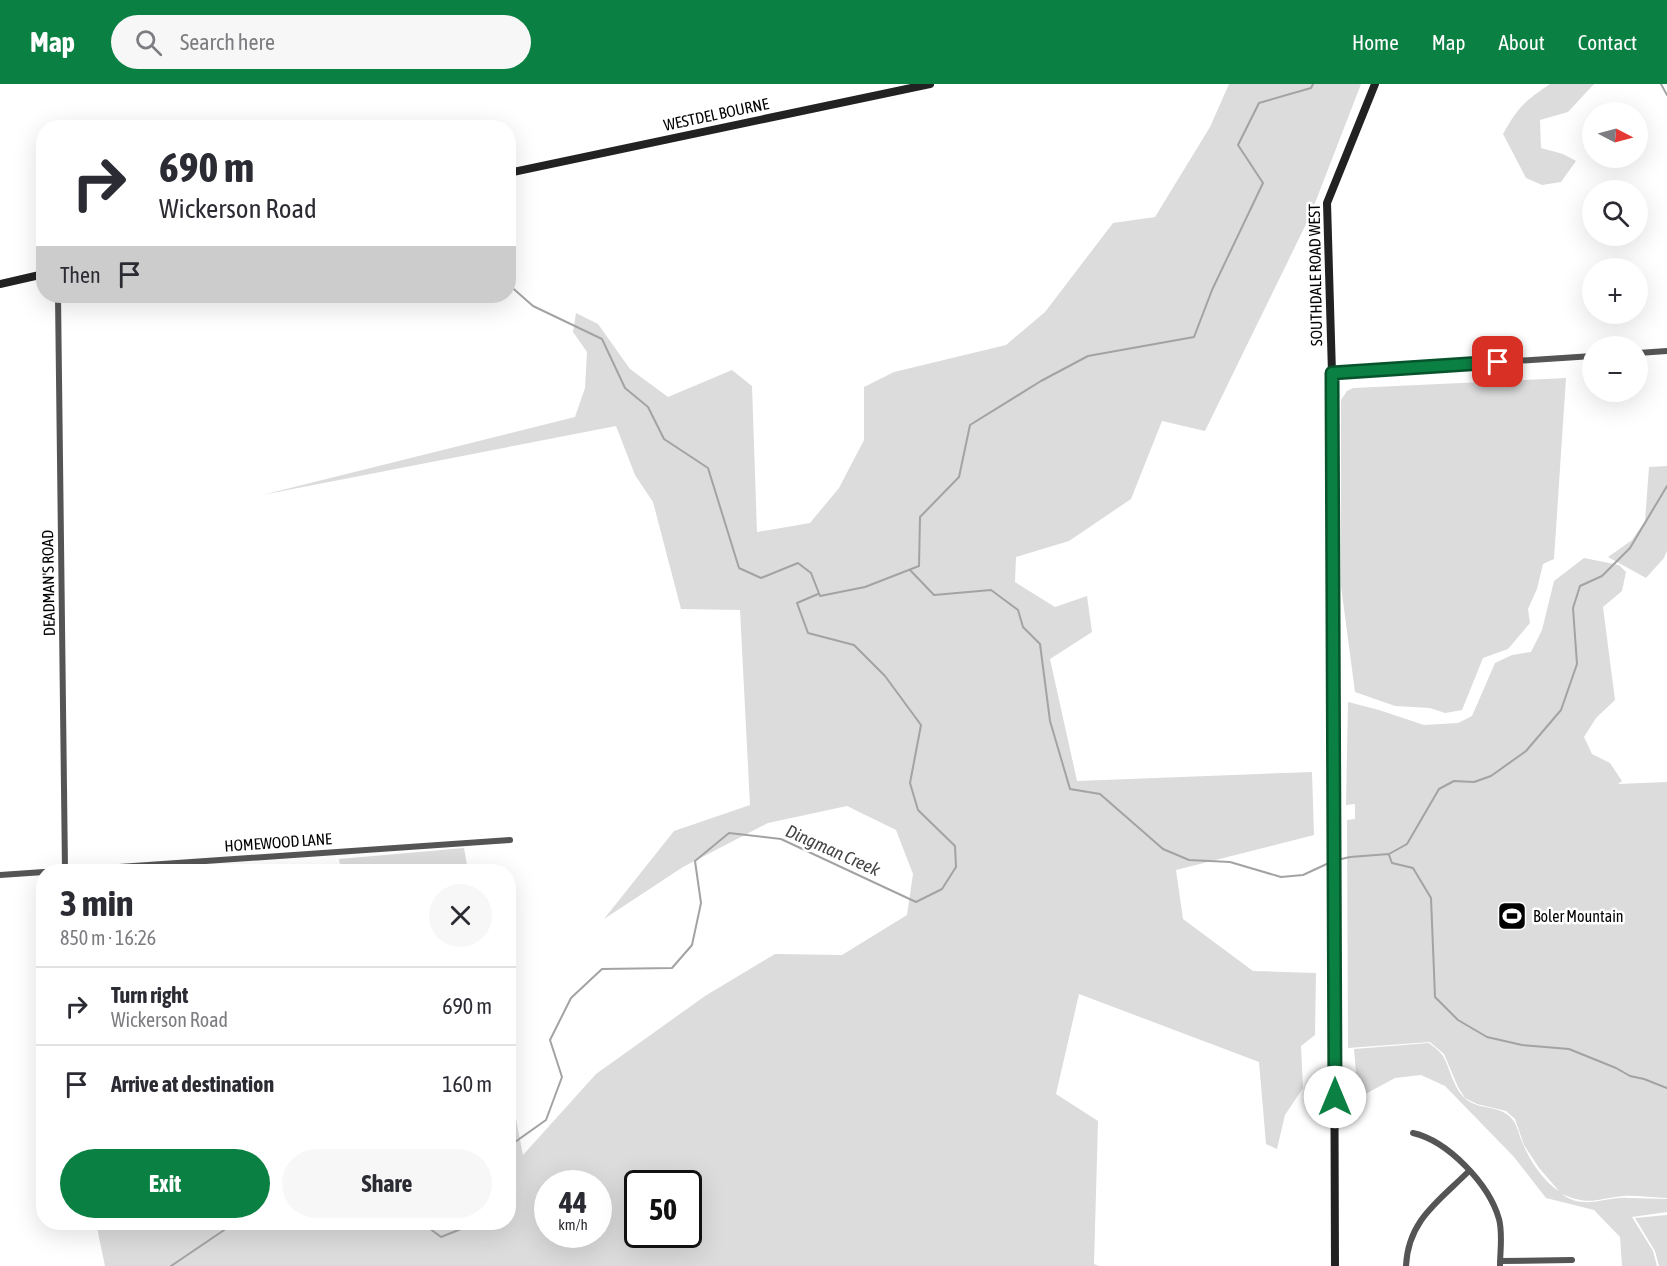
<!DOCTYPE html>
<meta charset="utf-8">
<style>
:root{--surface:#fff;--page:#f7f7f7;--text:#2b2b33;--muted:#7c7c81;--line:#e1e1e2;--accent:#0b8043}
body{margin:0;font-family:"Asap Condensed",sans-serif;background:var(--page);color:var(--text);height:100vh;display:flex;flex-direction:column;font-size:22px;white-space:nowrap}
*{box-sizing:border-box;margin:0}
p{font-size:20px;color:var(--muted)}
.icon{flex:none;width:33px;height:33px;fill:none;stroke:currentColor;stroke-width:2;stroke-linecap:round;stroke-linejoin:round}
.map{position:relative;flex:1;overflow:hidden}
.panel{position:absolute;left:36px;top:780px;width:480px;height:366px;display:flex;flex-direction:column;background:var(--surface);border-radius:24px;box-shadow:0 6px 24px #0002}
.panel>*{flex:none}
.top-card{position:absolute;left:36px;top:36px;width:480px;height:183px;border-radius:24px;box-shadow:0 6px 24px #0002;background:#fff;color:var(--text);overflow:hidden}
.needle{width:39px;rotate:96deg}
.buttons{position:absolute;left:1582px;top:18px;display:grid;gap:12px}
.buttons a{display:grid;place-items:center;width:66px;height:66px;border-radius:50%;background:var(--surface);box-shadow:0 6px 24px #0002;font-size:30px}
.speed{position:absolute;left:534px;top:1086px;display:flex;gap:12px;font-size:30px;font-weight:700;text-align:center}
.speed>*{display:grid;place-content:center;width:78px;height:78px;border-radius:50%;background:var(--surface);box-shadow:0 6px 24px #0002;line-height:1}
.speed small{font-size:15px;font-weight:400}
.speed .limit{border:3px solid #111;border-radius:9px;background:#fff;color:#111}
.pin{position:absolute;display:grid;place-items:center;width:51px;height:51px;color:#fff;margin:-26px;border-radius:12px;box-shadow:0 3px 9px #0006}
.me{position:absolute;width:66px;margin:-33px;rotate:0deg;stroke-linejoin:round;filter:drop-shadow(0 0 4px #0008)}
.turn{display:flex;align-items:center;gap:21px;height:126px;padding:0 24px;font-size:27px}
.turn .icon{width:78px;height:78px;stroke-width:2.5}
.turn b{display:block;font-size:42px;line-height:51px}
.then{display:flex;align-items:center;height:57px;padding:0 24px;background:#0003;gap:12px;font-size:22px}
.round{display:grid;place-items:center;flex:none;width:63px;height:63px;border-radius:32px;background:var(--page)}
.summary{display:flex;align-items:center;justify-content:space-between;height:102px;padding:0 24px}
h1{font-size:36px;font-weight:700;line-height:45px}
.action{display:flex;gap:12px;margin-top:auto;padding:12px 24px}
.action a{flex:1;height:69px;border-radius:36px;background:var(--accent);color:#fff;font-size:24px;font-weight:700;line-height:69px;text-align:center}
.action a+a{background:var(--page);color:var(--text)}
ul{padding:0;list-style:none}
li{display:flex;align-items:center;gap:18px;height:78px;padding:0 24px;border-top:2px solid var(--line)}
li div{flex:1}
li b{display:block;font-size:22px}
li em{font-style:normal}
header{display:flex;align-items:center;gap:36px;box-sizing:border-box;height:84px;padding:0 30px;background:var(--accent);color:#fff}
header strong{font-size:28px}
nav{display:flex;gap:33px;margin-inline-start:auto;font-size:21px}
.search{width:420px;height:54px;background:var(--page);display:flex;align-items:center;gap:15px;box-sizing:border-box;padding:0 21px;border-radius:33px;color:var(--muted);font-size:22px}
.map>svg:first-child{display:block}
.green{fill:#dcdcdc;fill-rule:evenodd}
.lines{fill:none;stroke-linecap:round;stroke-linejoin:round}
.stream{stroke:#a3a3a3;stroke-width:2}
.minor{stroke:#555;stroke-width:6}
.secondary{stroke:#222;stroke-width:8}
.route-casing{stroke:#07532c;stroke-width:15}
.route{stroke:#0b8043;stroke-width:10}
.labels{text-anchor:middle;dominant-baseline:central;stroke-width:5;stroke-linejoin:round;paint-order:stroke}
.street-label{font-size:16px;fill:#000;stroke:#fff}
.poi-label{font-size:16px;fill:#000;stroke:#fff;text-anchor:start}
.water-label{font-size:18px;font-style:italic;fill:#444;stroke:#fff}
</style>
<header>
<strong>Map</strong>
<div class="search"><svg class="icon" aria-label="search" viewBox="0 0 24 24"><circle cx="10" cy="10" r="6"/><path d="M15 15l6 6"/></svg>Search here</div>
<nav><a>Home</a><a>Map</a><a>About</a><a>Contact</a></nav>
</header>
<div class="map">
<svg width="1667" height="1182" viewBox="0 0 1667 1182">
<rect width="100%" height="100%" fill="#fff"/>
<path class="green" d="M1229 0H1361L1310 132 1205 347 1162 337 1131 415 1069 457 1016 473 1015 498 1055 523 1087 512 1092 548 1050 575 1077 697 1312 688 1314 751 1176 786 1183 835 1253 887 1316 889 1315 951 1301 962 1303 1004 1285 1031 1277 1065 1266 1060 1259 978 1079 910 1056 1010 1098 1037 1094 1180 1099 1182H105L96 1139 508 1138 509 999 523 1071 596 990 705 912 775 870 842 871 907 831 913 790 896 746 847 722 768 739 683 783 604 835 674 747 750 721 740 526 681 525 653 418 635 391 616 342 262 411 575 333 585 304 587 268 573 248 576 229 598 240 630 285 668 313 732 286 752 302 757 448 810 439 839 404 864 356V303L894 288 1006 261 1045 228 1113 139 1155 133 1210 43ZM548 1100H598V1150H548ZM638 1100H688V1150H638Z
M1550 0H1594L1568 28 1540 36 1541 64 1563 70 1576 77 1561 98 1542 101 1526 94 1503 50C1518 23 1525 17 1550 0Z
M1566 294 1554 475 1543 480 1537 505 1528 525 1530 539 1508 565 1483 574 1462 626 1445 629 1430 624 1395 622 1355 608 1341 502V316L1347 307 1353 304Z
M1667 382V467L1664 474 1646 494 1608 473 1632 456 1645 437 1649 383Z
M1584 474 1619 481 1626 488 1622 507 1603 523 1615 616 1596 634 1584 653 1592 670 1610 679 1622 697 1618 700 1667 698V1114C1653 1114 1637 1111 1623 1112 1595 1115 1590 1122 1562 1110 1584 1127 1605 1112 1628 1114 1641 1114 1654 1115 1667 1115V1128L1632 1133 1653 1167 1657 1182H1622L1620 1153 1594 1126 1546 1114 1514 1073 1445 1002 1421 991 1395 994 1358 1014 1354 965 1429 959C1434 963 1440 967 1443 972 1451 986 1453 1005 1467 1016 1480 1026 1501 1021 1512 1035 1518 1042 1519 1052 1523 1060 1530 1077 1544 1098 1559 1107L1539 1084 1524 1061 1515 1035 1506 1027 1477 1020 1465 1014 1458 1003 1444 970 1430 958 1348 964 1347 736 1355 735V720L1346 721 1348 618 1379 626 1424 641 1458 639 1472 632 1495 579 1512 571 1531 568 1542 546 1554 497Z
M464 764 468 787H341L339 775Z
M1667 1131V1182H1659L1655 1167 1635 1134Z"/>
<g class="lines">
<path class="stream" d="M1661 0 1667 11
M508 200 533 222 602 255 625 304 648 323 664 355 708 384 739 484 761 494 798 479 811 489 820 512 865 503 919 482 920 433 959 393 970 341 1041 297 1088 272 1194 253 1212 206 1263 99 1238 61 1259 19 1311 4 1313 0
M910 486 934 511 991 506 1018 526 1023 543 1040 560 1050 637 1070 705 1100 710 1163 765 1189 776 1230 778 1281 793 1303 791 1331 778
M1389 771 1392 779 1413 784 1431 814 1435 913 1458 936 1487 953 1522 961 1569 965 1616 984 1630 992 1644 995 1667 1004
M1337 776 1350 773 1389 770 1407 760 1439 705 1454 697 1474 698 1491 692 1526 667 1561 626 1577 580 1573 524 1580 502 1602 492 1630 464 1667 402
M508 1063 546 1036 562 993 550 956 571 914 602 885 672 884 692 861 701 819 695 777 729 749 781 755 916 818 942 805 956 783 955 762 918 726 910 699 921 641 885 592 854 561 808 549 797 519 818 510
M421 1138 441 1153 461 1145 464 1138
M171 1182 236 1138"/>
<path class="minor" d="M58 212 65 786
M1638 269 1667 267
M1332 289 1593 272
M47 788 510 756
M0 791 44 788
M1413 1049C1448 1057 1489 1100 1499 1135 1503 1150 1500 1167 1500 1182
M1500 1177 1572 1176
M1406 1182C1408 1136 1439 1117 1469 1087"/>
<path class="secondary" d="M508 89 930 0
M0 200 44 190
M1335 1182 1332 289 1327 119 1375 0"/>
</g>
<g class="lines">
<g class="route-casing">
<path id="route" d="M1335 1013 1332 289 1498 278"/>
</g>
<use href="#route" class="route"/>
</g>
<defs>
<g id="stadium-square" transform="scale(1.5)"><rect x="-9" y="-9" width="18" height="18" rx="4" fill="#000" stroke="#fff"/><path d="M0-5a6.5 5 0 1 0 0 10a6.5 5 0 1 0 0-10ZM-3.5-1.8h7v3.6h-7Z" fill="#fff"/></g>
</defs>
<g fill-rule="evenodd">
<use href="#stadium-square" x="1512" y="832"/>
</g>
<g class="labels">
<g class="street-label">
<text transform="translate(716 30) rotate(-12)">WESTDEL BOURNE</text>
<text transform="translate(1315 191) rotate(-91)">SOUTHDALE ROAD WEST</text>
<text transform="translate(48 499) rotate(-91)">DEADMAN'S ROAD</text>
<text transform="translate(278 758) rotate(-4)">HOMEWOOD LANE</text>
</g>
<g class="poi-label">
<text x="1533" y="832">Boler Mountain</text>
</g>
<g class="water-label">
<text transform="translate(833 766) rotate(24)">Dingman Creek</text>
</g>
</g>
</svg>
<div class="buttons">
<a><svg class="needle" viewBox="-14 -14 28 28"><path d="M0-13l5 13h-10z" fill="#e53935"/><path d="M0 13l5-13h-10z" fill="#7c7c81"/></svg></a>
<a><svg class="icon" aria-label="search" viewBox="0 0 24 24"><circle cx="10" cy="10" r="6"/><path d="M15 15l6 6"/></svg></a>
<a>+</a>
<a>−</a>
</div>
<div class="speed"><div>44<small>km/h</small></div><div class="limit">50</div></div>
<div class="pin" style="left:1498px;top:278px;background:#d93025"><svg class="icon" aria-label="arrive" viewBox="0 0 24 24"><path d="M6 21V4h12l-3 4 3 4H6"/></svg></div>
<svg class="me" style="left:1335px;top:1013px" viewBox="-20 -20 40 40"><circle r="19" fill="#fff"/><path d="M0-13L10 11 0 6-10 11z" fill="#0b8043"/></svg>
<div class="top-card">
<div class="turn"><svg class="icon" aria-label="right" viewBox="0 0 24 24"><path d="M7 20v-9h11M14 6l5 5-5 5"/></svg><div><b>690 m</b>Wickerson Road</div></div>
<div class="then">Then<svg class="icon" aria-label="arrive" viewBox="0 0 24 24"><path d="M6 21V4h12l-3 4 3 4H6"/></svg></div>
</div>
<section class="panel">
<div class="summary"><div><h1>3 min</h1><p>850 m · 16:26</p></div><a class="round"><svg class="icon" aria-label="close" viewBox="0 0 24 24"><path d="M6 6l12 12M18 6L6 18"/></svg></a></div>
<ul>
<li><svg class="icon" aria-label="right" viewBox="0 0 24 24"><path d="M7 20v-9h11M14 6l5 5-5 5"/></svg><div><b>Turn right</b><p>Wickerson Road</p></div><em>690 m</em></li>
<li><svg class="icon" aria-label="arrive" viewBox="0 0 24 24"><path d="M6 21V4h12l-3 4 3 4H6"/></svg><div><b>Arrive at destination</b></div><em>160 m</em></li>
</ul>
<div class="action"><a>Exit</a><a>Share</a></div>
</section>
</div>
